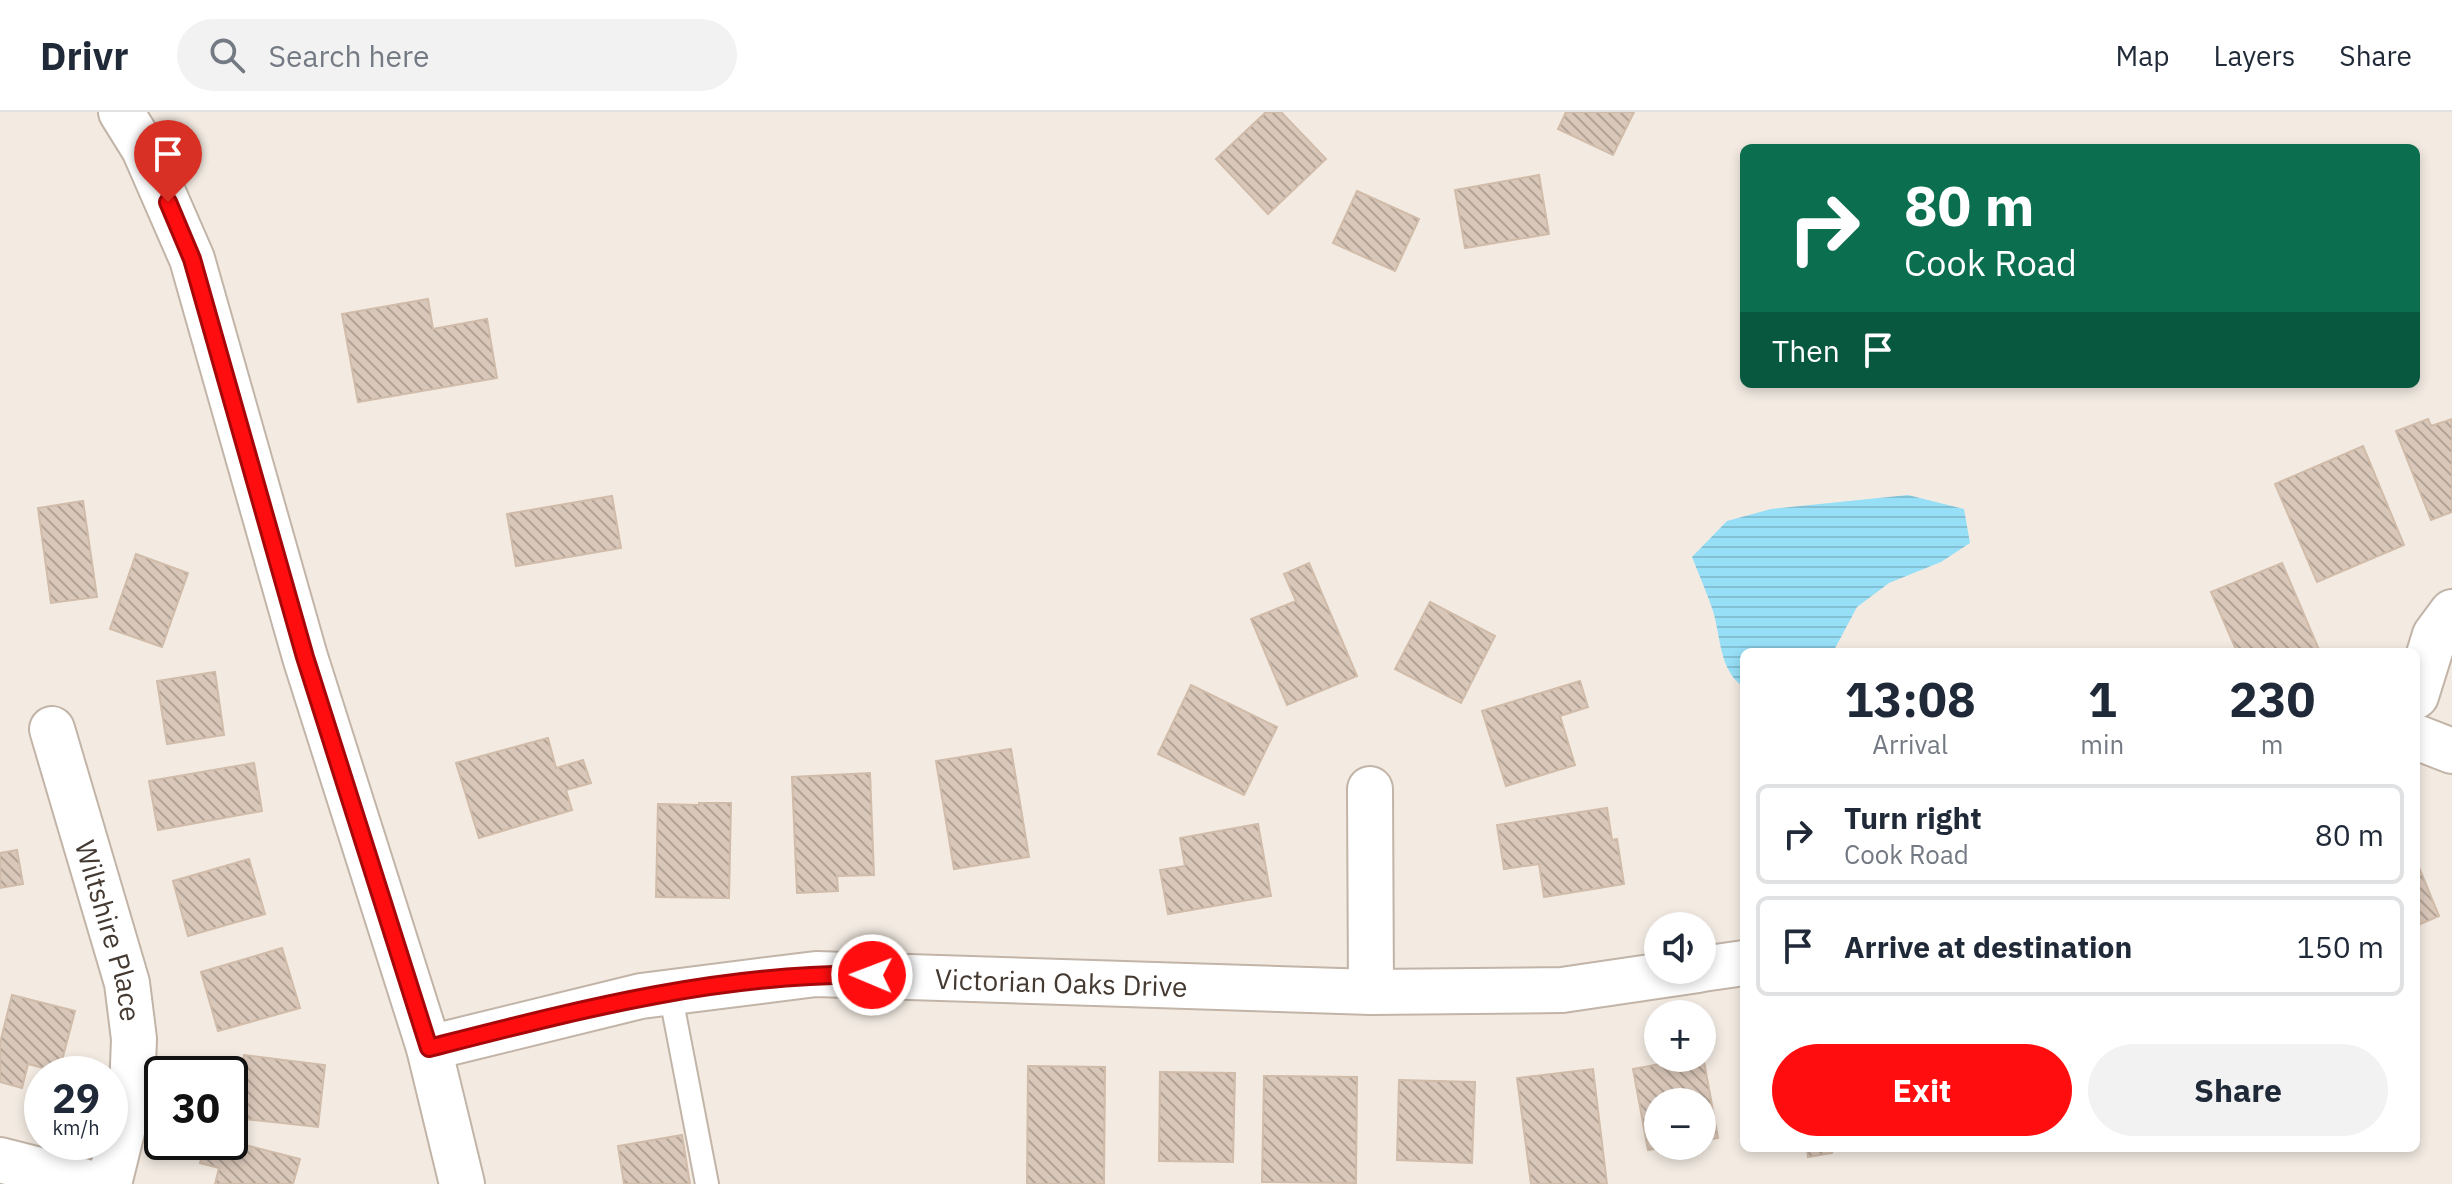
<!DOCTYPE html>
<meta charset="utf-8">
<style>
:root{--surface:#fff;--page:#f2f2f3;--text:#1f2937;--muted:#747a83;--line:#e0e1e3;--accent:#ff0d0f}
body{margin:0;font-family:"IBM Plex Sans",sans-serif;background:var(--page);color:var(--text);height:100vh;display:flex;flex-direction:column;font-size:30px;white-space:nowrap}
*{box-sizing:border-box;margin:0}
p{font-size:26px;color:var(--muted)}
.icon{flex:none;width:44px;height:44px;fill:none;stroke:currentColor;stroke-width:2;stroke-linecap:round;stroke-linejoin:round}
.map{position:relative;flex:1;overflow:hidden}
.details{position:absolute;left:1740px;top:536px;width:680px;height:504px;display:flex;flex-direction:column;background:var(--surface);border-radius:12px;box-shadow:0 4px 12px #0003}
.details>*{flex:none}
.hud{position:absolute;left:1740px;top:32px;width:680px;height:244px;border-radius:12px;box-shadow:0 4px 12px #0003;background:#0b6e4f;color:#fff;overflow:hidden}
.fabs{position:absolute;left:1644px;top:800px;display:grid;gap:16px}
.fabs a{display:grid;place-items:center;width:72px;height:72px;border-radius:50%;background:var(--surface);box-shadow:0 4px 12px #0003;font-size:40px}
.speed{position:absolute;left:24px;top:944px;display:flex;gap:16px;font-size:40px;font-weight:700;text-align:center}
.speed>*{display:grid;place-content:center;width:104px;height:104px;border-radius:50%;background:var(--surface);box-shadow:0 4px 12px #0003;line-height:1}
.speed small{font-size:20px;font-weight:400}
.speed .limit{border:4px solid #111;border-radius:12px;background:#fff;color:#111}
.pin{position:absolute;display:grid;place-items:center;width:68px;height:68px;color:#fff;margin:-82px -34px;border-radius:50% 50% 50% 0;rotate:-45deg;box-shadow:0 0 8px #0007}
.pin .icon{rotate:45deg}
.me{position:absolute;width:88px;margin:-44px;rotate:271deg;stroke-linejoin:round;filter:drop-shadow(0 0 6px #0008)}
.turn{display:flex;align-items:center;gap:28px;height:168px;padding:0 32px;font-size:36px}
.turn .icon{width:104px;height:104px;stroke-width:2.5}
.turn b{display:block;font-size:56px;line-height:68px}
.then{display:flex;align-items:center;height:76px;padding:0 32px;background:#0003;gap:16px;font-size:30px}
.eta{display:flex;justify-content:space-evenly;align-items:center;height:136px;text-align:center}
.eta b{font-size:48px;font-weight:800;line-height:56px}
.primary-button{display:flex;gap:16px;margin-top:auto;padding:16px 32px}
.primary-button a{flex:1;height:92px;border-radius:48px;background:var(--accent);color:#fff;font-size:32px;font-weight:800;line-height:92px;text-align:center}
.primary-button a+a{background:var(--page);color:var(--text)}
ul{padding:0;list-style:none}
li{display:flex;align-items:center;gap:24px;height:100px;margin:0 16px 12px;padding:0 16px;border:4px solid var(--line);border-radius:12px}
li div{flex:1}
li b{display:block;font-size:30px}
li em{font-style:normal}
header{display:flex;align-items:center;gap:48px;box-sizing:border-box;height:112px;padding:0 40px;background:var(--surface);border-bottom:2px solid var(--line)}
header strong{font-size:38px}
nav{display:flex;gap:44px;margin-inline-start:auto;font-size:28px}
.search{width:560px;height:72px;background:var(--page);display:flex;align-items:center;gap:20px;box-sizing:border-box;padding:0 28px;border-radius:44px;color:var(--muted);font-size:30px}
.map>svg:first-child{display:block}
.water{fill:url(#water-rules)}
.building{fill:url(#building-back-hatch);stroke:#d1bba9;stroke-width:2}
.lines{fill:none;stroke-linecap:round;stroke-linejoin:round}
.lane-casing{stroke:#c2b4a7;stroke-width:26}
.street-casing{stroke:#c2b4a7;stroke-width:48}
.lane{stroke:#fff;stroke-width:22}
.street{stroke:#fff;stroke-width:44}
.route-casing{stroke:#a6080a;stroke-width:20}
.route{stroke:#ff0d0f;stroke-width:14}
.labels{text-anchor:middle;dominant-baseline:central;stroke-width:8;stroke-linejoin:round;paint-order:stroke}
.street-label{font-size:28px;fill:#453a32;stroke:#fff}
</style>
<header>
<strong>Drivr</strong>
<div class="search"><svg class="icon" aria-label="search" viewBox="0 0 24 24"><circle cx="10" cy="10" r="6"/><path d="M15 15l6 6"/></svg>Search here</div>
<nav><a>Map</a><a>Layers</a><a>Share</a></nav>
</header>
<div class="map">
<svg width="2452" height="1072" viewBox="0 0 2452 1072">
<defs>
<pattern id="water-rules" width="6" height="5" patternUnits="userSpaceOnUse" patternTransform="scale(2)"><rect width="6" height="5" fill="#96dff7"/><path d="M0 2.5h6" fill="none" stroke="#83c0d4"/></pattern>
<pattern id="building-back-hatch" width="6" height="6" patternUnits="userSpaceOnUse" patternTransform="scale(2)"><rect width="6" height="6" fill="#d9c7b9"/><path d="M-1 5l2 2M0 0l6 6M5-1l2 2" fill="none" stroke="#b2a397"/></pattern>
</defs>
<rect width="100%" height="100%" fill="#f3ebe2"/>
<path class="water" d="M1908 383 1964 397 1970 431 1941 450 1889 471 1857 495 1833 540H1744V575C1719 559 1721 525 1713 499 1707 481 1699 463 1692 445L1727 409 1771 397Z"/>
<path class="building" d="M1266 0H1281L1326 47 1268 102 1216 47Z
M1566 0H1634L1613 43 1558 17Z
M1539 63 1549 122 1465 136 1455 78Z
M1357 79 1419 107 1395 159 1333 131Z
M428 187 433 217 487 207 497 266 358 290 342 202Z
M2428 307 2431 314 2452 307V400L2431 408 2396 319Z
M2363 334 2404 433 2317 470 2275 372Z
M612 384 621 436 516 454 507 402Z
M83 389 97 485 51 491 38 396Z
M136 442 188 461 162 535 110 517Z
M1309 451 1357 564 1287 593 1251 507 1296 489 1284 462Z
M2282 451 2320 540H2237L2211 480Z
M1430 490 1495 524 1461 591 1395 557Z
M215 560 224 623 167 632 157 569Z
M1580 569 1588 595 1560 604 1575 653 1506 674 1482 599Z
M1191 573 1277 615 1244 683 1158 642Z
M548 626 556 656 583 648 591 671 566 678 572 698 479 726 456 651Z
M1011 637 1029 745 954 757 936 649Z
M254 651 262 699 158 718 149 669Z
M870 661 874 763 837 764 838 779 797 781 792 665Z
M699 691H731L729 786 656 785 658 692 699 693Z
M1607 696 1612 728 1617 727 1624 772 1544 785 1539 752 1504 757 1497 713Z
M1258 712 1271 784 1168 802 1160 758 1185 754 1180 726Z
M17 738 23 772 0 776V741Z
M249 747 265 802 188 824 173 769Z
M2416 748 2439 804 2416 814Z
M282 836 300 896 218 919 201 860Z
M12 883 75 899 59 960 28 952 22 976 0 970V931Z
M244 943 325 953 318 1015 236 1006Z
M1703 944 1718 1026 1702 1028V990H1658V1034H1671L1648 1038 1633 957Z
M1028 954 1105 955 1104 1072H1027Z
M1593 957 1607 1072H1531L1517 966Z
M1160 960 1235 961 1233 1050 1159 1049Z
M1264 964 1357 965 1356 1071 1262 1070Z
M1399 968 1475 970 1472 1051 1397 1048Z
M682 1023 690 1072H624L618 1034Z
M230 1029 300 1047 293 1072H215L219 1056 200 1051 206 1030Z
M1807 1036H1832V1041L1808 1045Z"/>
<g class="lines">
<g class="lane-casing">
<path id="lane" d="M670 880 707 1072"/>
</g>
<g class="street-casing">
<g id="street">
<path d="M121 0 144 37 192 147 305 545 429 936 462 1072"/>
<path d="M2416 584 2435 523 2452 500"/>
<path id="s1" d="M52 617 127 871 134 927 132 979 109 1072"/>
<path d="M2416 625 2452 639"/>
<path d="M1370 677 1371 880"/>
<path d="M1702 857 1744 851"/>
<path id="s2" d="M429 936 641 884 816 862 1371 880 1562 878 1698 858"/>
<path d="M0 1048 95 1072"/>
</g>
</g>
<use href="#lane" class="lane"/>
<use href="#street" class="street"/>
</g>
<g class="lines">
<g class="route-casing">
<path id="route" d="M168 90 192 147 305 545 429 936C574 899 721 860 872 863"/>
</g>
<use href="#route" class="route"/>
</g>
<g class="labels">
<g class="street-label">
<text stroke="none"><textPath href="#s1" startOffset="210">Wiltshire Place</textPath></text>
<text stroke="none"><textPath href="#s2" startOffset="640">Victorian Oaks Drive</textPath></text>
</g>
</g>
</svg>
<div class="fabs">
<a><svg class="icon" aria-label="sound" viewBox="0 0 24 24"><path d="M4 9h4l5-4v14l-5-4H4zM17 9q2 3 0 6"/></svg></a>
<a>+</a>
<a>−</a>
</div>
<div class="speed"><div>29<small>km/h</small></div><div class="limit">30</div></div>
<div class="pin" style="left:168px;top:90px;background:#d93025"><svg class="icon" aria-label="arrive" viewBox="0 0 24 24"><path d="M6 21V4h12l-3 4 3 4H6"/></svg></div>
<svg class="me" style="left:872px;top:863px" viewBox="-20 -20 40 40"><circle r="17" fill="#ff0d0f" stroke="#fff" stroke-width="3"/><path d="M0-11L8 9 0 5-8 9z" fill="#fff"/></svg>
<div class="hud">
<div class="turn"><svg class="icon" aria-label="right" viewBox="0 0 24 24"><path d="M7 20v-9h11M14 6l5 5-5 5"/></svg><div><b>80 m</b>Cook Road</div></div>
<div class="then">Then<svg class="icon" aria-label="arrive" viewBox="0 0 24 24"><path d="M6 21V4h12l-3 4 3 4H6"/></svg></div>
</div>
<section class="details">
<div class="eta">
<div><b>13:08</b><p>Arrival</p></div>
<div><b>1</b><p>min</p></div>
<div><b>230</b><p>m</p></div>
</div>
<ul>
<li><svg class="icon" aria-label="right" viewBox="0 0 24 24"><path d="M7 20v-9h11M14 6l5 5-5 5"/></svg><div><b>Turn right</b><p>Cook Road</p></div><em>80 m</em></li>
<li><svg class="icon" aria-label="arrive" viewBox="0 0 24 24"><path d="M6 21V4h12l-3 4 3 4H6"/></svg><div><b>Arrive at destination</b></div><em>150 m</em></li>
</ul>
<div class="primary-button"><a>Exit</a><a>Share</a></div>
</section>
</div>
